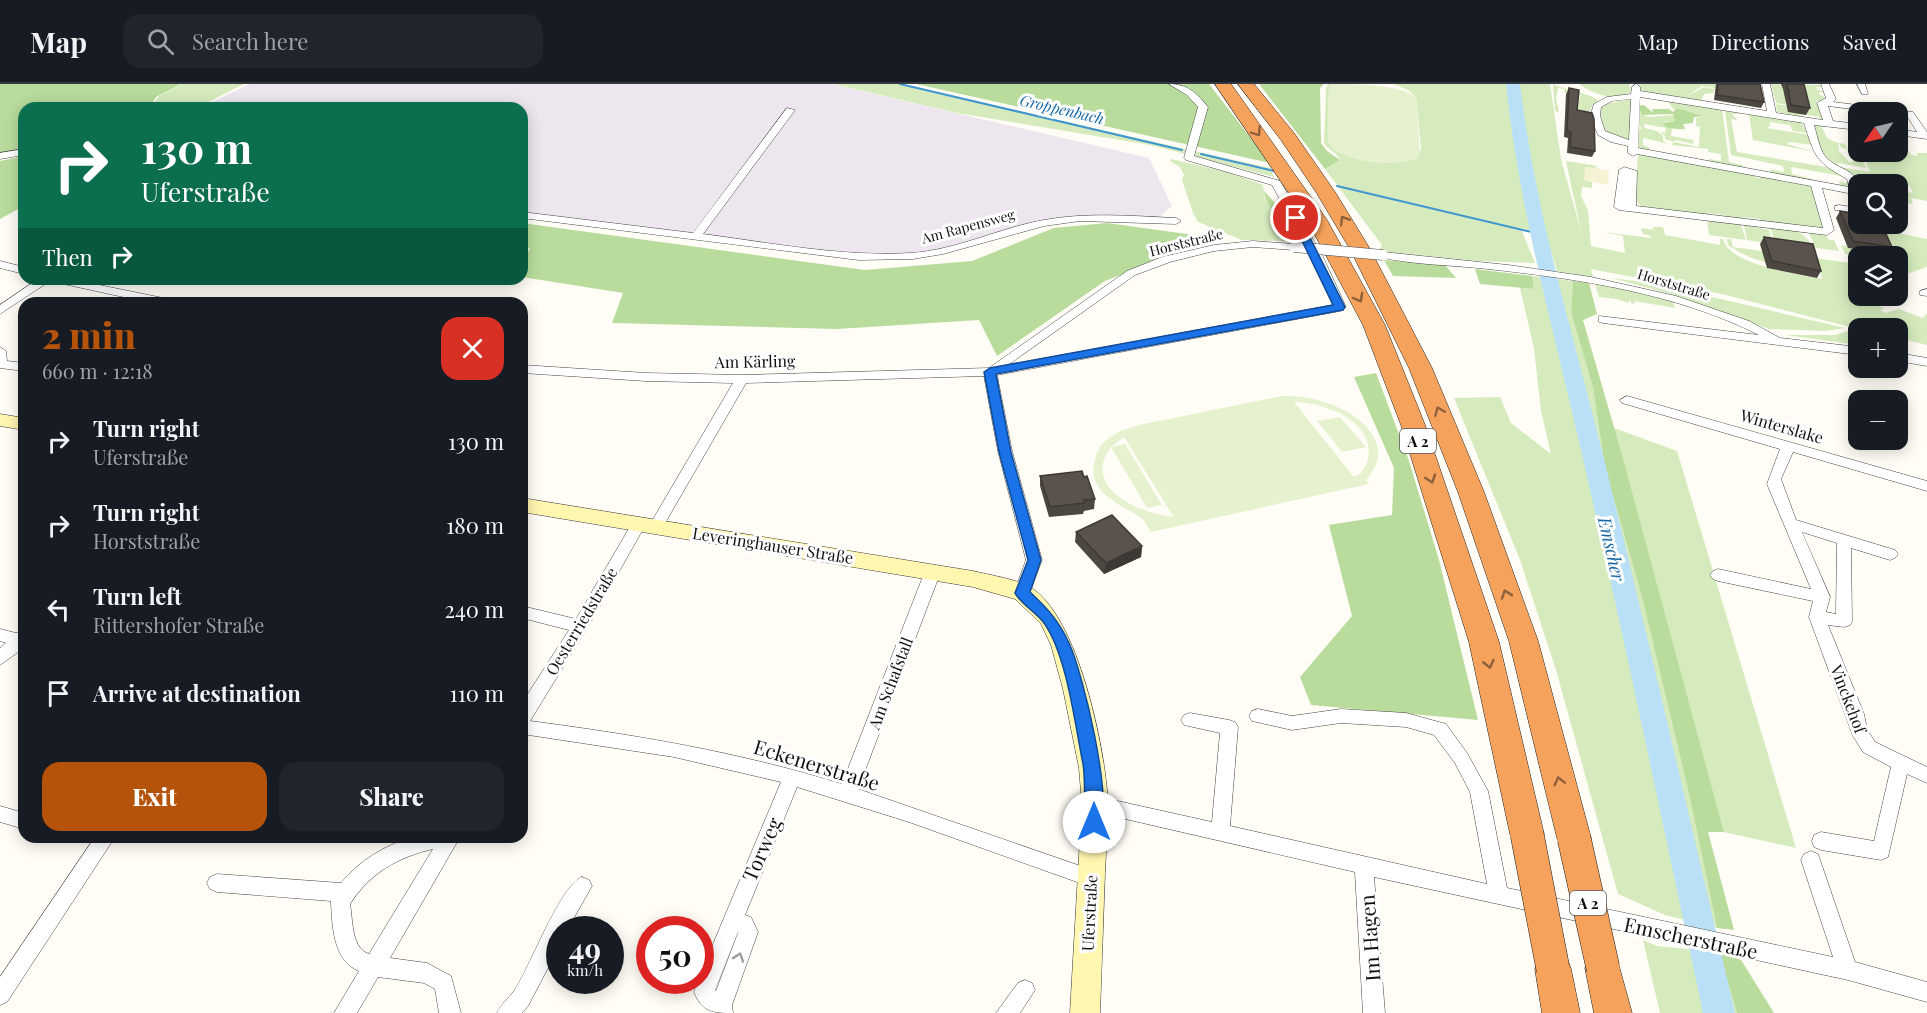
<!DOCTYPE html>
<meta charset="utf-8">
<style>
:root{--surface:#171b24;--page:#20242c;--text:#f1f3f6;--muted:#9ea1a6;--line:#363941;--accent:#b45309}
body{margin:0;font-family:"Playfair Display",serif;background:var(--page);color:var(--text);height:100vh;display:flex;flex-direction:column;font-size:22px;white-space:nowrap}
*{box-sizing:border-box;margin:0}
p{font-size:20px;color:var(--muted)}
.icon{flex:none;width:33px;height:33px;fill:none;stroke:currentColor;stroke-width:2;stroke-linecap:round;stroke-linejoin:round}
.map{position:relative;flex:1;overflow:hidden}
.side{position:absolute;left:18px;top:213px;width:510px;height:546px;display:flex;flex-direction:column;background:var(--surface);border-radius:18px;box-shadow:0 3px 15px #0003}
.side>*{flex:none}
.guide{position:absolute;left:18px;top:18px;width:510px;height:183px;border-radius:18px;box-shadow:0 3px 15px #0003;background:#0b6e4f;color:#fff;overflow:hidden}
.needle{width:39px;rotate:236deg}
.controls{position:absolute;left:1848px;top:18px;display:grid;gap:12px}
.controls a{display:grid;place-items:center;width:60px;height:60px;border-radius:12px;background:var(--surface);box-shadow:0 3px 15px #0003;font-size:30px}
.speed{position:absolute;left:546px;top:832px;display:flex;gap:12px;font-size:30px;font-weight:700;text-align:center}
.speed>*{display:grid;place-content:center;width:78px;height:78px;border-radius:50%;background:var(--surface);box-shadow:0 3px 15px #0003;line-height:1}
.speed small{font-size:15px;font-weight:400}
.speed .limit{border:9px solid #d22;background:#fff;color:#111}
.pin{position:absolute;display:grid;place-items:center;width:51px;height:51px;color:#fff;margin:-26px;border:3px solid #fff;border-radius:50%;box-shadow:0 2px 6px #0007}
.me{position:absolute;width:66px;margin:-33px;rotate:0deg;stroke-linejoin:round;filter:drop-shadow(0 0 4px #0008)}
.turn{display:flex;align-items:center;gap:21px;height:126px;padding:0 24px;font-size:27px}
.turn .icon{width:78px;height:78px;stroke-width:2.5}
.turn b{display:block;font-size:42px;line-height:51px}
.then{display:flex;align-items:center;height:57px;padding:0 24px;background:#0003;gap:12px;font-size:22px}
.round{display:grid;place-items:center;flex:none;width:63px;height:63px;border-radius:18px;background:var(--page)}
.summary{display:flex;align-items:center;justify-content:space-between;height:102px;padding:0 24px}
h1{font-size:36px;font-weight:800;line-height:45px;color:var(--accent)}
.action{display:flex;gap:12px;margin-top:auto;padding:12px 24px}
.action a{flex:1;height:69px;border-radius:18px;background:var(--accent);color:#fff;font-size:24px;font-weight:800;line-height:69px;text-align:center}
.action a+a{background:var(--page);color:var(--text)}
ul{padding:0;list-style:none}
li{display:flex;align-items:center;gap:18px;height:84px;padding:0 24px}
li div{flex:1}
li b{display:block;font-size:22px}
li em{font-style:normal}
header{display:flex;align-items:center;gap:36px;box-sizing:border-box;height:84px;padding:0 30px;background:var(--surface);border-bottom:2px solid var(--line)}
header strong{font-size:28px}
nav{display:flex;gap:33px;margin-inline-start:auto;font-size:21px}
.search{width:420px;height:54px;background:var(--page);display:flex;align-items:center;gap:15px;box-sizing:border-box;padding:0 21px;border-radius:18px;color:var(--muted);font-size:22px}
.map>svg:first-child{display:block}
.industrial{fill:#eee6ef}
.farmland{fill:#f6f3d4}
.green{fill:#d5ebbd}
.forest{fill:#b9dc9c}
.pitch{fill:#e6f2cf;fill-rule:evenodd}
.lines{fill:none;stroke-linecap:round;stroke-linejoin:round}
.stream{stroke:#3f96cf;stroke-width:2}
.river{fill:#b9e0f7;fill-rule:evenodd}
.minor-casing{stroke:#444;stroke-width:1}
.secondary-casing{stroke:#333;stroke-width:1}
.motorway-casing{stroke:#222;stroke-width:1}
.minor{fill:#fff;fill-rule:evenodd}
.secondary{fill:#fff6b0;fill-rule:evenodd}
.motorway{fill:#f5a25d;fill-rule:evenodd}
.minor-bridge-casing{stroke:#444;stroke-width:11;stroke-linecap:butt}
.motorway-bridge-casing{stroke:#222;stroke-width:34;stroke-linecap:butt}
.minor-bridge{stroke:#fff;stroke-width:10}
.motorway-bridge{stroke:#f5a25d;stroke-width:33}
.wall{fill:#4d4742}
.shaded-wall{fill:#3f3936}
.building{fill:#5a524d;stroke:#3f3936;stroke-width:1.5}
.oneway{stroke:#8e613b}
.oneway2{stroke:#a0a0a0}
.route{fill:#1a73e8;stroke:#114b97;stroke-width:1.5}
.labels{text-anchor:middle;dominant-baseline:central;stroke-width:6;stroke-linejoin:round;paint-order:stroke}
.far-street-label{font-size:14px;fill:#111;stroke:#fff}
.far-water-label{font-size:15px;font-style:italic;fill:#1768a6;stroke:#fff}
.shield{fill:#fff;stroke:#585858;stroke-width:1.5}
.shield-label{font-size:15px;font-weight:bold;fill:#111}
.street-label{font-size:16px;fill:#111;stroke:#fff}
.water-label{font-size:18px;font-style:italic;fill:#1768a6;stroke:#fff}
.near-street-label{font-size:20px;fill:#111;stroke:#fff}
</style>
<header>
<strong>Map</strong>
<div class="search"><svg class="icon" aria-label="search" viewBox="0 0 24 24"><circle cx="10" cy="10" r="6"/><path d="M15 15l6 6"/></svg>Search here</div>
<nav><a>Map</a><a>Directions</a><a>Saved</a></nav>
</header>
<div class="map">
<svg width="1927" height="929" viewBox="0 0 1927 929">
<rect width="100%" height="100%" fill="#fffdf5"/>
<path class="industrial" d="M249 0H831L1149 74 1172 122 1156 136 1115 133 1043 139 943 167 882 173 765 161 522 131V24H201Z"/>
<path class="farmland" d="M1585 82 1609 87 1608 101 1584 96Z"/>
<path class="green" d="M182 0H244L196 24H151L159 12Z
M833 0H897L1270 84 1274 93 1150 61 957 29Z
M1328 0H1332L1329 3 1328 56 1345 71 1363 76 1402 78 1416 75 1421 65 1416 13 1408 6 1393 0H1550L1561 75 1581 147 1566 77 1597 82 1596 84 1585 83 1584 96 1592 98V104L1582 103 1581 112 1588 127 1591 162 1625 169 1623 152 1603 148 1651 154V152L1643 150 1641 144 1653 146V143H1663L1665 151 1720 161V155H1723C1730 182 1799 190 1822 195L1819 184C1783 180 1759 183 1728 161L1727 155H1731L1733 163 1858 180V203H1852L1857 217 1885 224 1880 226 1885 229 1899 225 1923 234 1927 229V261L1898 254V244L1858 245 1722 210 1591 185 1593 193 1557 187 1546 151 1512 142 1521 145 1535 179 1478 177 1379 167 1382 161 1325 85 1340 76C1337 68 1329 67 1324 59L1326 4Z
M1553 0C1568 7 1591 9 1600 18L1593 21 1589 28 1575 26 1576 15H1579L1581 11 1562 8 1565 7 1564 5 1558 4 1556 14 1559 28 1555 27Z
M1579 0H1629L1631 7C1617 19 1593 10 1579 0Z
M1638 0H1726L1727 6 1702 2 1683 14 1704 3 1733 9 1714 6V9L1704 10 1701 17 1678 15 1682 13 1656 11 1641 6Z
M1771 0 1821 1 1822 3H1816L1818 6 1824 7 1825 9 1819 8 1820 11 1827 14 1821 17H1816L1825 36H1821L1819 33 1802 30 1801 33 1777 28 1776 20 1788 22V28L1806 30 1788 21 1776 19Z
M1629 15 1631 16 1629 55H1621L1604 49 1600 25 1606 20Z
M1667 16 1722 25 1729 78 1743 81V85L1709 79V75L1721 77V70L1708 68V65L1671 61 1674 58 1665 55V52L1660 48 1665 49 1666 44 1644 40 1645 44 1657 47 1663 52V57L1669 60 1643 54V61L1649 63V67L1638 64 1639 45 1643 44 1639 43 1640 29 1648 33 1674 31 1675 37 1663 38V41L1672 44 1671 52 1694 56 1693 60 1675 56 1674 58 1699 63 1700 43 1696 42V34L1703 32 1677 24 1674 26Z
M1725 27 1745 29 1732 30 1738 37 1731 35 1737 68 1826 83 1825 80 1848 92 1852 105 1840 103 1839 97 1848 99 1847 93 1791 83 1792 90 1812 95 1814 98 1771 90 1770 85 1784 88 1783 82 1731 71Z
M1749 30 1801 38 1807 49 1793 47 1790 41 1770 38V42L1767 44 1809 51 1812 61 1790 58 1787 60 1815 68 1753 56Z
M1814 41H1821L1827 54 1838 59 1839 67 1849 78H1853L1847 65 1841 64 1839 59 1845 60 1848 66 1858 68 1857 70 1861 71 1866 84 1838 79 1839 83 1870 88 1862 68H1883L1892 69 1894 73H1906L1900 70 1898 64 1907 65 1911 71 1917 72V69H1927V117L1911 114 1913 120 1902 118 1898 111 1900 107 1913 109 1909 101 1883 99 1882 96 1876 95 1877 98C1871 97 1862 97 1857 95 1835 85 1814 66 1814 41Z
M1638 69 1755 91 1756 94H1760V92L1810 102 1812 104 1824 144 1762 139 1760 135 1743 133 1744 137 1725 135 1724 131 1709 129 1710 133 1641 122 1635 116Z
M1171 75 1227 88 1263 101 1265 115 1274 127 1281 144 1282 157 1242 156 1198 138 1193 129 1182 96 1184 91 1180 83 1170 77Z
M1707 136 1741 141 1746 156 1709 151Z
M1865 140H1873L1875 144 1927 155V183L1898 193V172H1858V178L1856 172 1845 170 1841 161 1858 165 1859 171 1865 172 1863 166Z
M1744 141 1769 146 1773 160 1747 156Z
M1770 144C1791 147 1803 143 1812 163L1776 160Z
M1809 149 1826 151 1829 156H1834L1839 167 1816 164Z
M1532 192 1573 197 1571 228 1593 304 1605 384 1642 513 1689 710 1717 844 1665 831 1618 810 1556 586 1520 476 1454 314 1500 313 1511 339 1551 370 1541 327 1534 264 1520 204 1534 205Z
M1611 194 1652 199 1845 244 1826 247 1769 245 1675 211Z
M1595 200 1644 209 1673 218 1675 224 1634 217 1635 220 1631 219 1629 215V219L1616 215 1599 213Z
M1854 245 1858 246V261L1785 251H1835Z
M1614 344 1677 367 1796 764 1724 748Z
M1643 856 1657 862 1719 868 1737 929H1660Z"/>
<path class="forest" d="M0 0H181L156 13 149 24H24V66L0 70Z
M916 0H1209L1270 79Z
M1259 0H1324L1320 4 1321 59 1327 67 1340 76 1325 85Z
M1644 21 1653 29 1652 25H1669L1673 28 1677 24 1703 32 1694 33 1693 39 1683 40 1685 45C1678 45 1666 46 1662 39L1675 37 1673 30 1642 31 1637 22Z
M24 72V122L0 135V77Z
M1264 107 1283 128 1302 158 1282 157C1281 147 1280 137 1274 128 1269 120 1265 117 1264 107Z
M522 139 865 186 972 177 1054 144 1107 139 1194 151 1197 161 1105 197 997 272 979 236 837 245 612 239 623 209 522 193V176L530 165 522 161Z
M1384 176 1445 181 1456 194 1393 192Z
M1475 185 1532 192 1534 205 1480 200Z
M1573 197 1589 199 1597 230 1583 236 1622 371 1724 748H1708L1734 846 1717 844 1689 710 1642 513 1605 384 1593 304 1571 228Z
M1376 289 1409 377 1439 476 1478 636 1311 621 1300 593 1352 532 1329 441 1392 431 1394 384 1354 293Z
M1719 868 1738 871 1774 929H1737Z"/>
<path class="pitch" d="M1332 0C1357 0 1399 0 1416 13L1420 71C1405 86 1339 79 1329 59 1326 52 1329 13 1329 3Z
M1282 312C1296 312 1310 313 1324 318 1358 328 1399 360 1366 396L1369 400 1151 448C1148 444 1145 436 1140 433 1118 419 1084 408 1096 372 1102 353 1121 346 1139 341ZM1294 318C1323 318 1376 337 1368 375 1366 383 1362 389 1354 393ZM1124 353 1173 432V433C1141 430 1080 404 1111 363L1147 424 1162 421 1125 360 1111 363Z
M1340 333 1366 363 1342 368 1317 337Z"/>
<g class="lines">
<path class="stream" d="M900 0 1182 66
M1201 70 1274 87
M1337 102 1540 150"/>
<path class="river" d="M1506 0H1520C1535 127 1574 254 1605 379 1650 562 1692 745 1735 929H1703C1664 745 1626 562 1584 379 1556 254 1519 127 1506 0Z"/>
<g class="minor-casing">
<path id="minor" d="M1169 0C1187 0 1197 9 1208 23L1194 72 1280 97 1323 173 1346 223 1340 227 997 291 1012 367 1042 476 1028 513H1016L1014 509 1026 476 998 367 984 292 746 299 661 446 656 447 649 442 733 299 646 297 522 289V281L646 289 742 291 989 284 1127 187 1162 173 1214 161 1253 157 1294 160 1300 163 1294 166 1253 163 1214 167 1170 178 1135 191 1008 281 1333 221 1311 173 1272 101 1186 76 1184 74 1198 23 1187 11Z
M1636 0 1640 3V7L1767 27 1762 0H1770L1776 29 1823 36 1817 19 1826 14 1821 0H1829L1836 15 1833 18 1913 28 1927 48V55L1898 51V45L1917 48 1907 32 1898 31V28H1876L1828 22 1833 37 1858 40V46L1814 41C1817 50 1819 64 1825 72 1839 89 1861 82 1858 111L1822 104 1834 146 1827 151 1619 126 1614 123 1619 86 1624 83 1637 87 1636 122 1823 144 1811 102 1637 70 1633 72 1628 69V62L1611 58 1598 51 1590 32 1594 20 1607 13 1631 10 1632 3ZM1640 13 1804 39C1815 73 1815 77 1847 95L1849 103 1638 64ZM1631 15 1629 56 1605 47 1600 32 1601 23 1612 17Z
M1857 0H1865L1868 10H1862Z
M787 24 795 26 703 150C772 159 842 173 911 169 957 166 999 144 1044 136 1088 128 1132 132 1176 134L1181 137 1176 140 1080 137 1044 142 943 170 913 175 859 176 522 134V128L693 149Z
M24 65V71L0 75V69Z
M1898 118 1902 119 1907 131 1898 136Z
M1839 121 1858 124V130L1835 126V122Z
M1383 168 1508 181 1591 193 1676 212 1749 237 1780 254 1858 263V271L1603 239 1599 238V232L1759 251C1676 209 1579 195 1488 185 1453 181 1414 181 1379 173L1377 171Z
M0 177 24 183V190L0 184Z
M38 195H70L168 215 174 219H151L50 197 0 230V221Z
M1927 205V212L1920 211V207Z
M0 263 6 267 7 277 24 279V287L0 284Z
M1898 269 1927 274V282L1898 277Z
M1627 312 1927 397V407L1793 368 1781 395 1796 436 1895 466 1898 470 1895 474 1890 476 1851 464 1852 537 1850 541 1844 543 1828 541 1864 630 1867 645 1875 658 1927 683V699L1907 690 1888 773 1881 776 1821 766 1814 763 1812 757 1814 751 1821 748 1874 757 1891 683 1863 668 1853 652 1809 533 1813 517 1718 497 1713 495 1710 491 1713 487 1718 485 1811 505 1767 400 1780 365 1622 319 1620 316ZM1802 448 1837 459 1836 530 1826 528 1830 513Z
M639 435 646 440 586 546 530 637C637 651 738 668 842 700L925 487 928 483H938L941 487 858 705 1098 788 1101 794 1098 800 1091 803 909 738 797 703 745 831 751 833 758 848 732 921 733 929C713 929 702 928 694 908L698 897H700V891L781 698 674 673 522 650V619L569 546 522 534V522L576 535 634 436ZM738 848V849L716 907 715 906Z
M0 545 16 549 24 546V564L0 581V564L6 559 0 557Z
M1258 625 1292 632 1341 625 1406 629 1446 640 1467 669 1488 707 1507 804 1833 873 1801 776 1804 770 1811 767 1818 770 1855 878 1927 898V918L1848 896 1374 793 1385 929H1363L1355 788 1095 728 1089 726 1086 720 1089 714 1095 712 1212 738 1220 649 1184 641 1181 636 1184 631 1190 629 1229 636 1235 638 1238 643 1230 742 1487 800 1470 708 1455 679 1434 651 1406 643 1341 639 1292 646 1252 637 1249 632 1252 627Z
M0 722 24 729V745L0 738Z
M95 753H115L7 918 0 921V893Z
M412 753H460L390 874 427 879 451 892 461 929H439L435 905 424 899 378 893 357 929H334L359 887C333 877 332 841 331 817L217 808 210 805 207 799 210 793 217 790 341 799C360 776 384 762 412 753ZM433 765 369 870C351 864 353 836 350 820 370 789 398 773 433 765Z
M582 793 589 796 592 802 567 846H560V861L528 922 522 929H497C501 920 508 915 514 907 530 884 560 801 582 793Z
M1025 896 1032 899 1035 906 1020 929H996L1018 899Z"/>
</g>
<g class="secondary-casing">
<path id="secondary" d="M0 330 24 334V346L0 342Z
M522 414 973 487C989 491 1016 495 1030 503 1078 531 1106 667 1108 720 1108 742 1106 766 1105 788 1103 835 1102 882 1100 929H1070L1082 720 1079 684 1063 605 1051 561 1041 540 1032 531 1015 515 973 503 522 428Z"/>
</g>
<g class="motorway-casing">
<path id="motorway" d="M1215 0H1231L1327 136 1385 241 1425 341 1499 558 1544 750 1539 761 1527 765 1515 761 1510 750 1469 558 1401 341 1363 241 1307 136Z
M1238 0H1254L1294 49 1335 108 1370 165 1432 284 1484 408 1538 557 1591 754 1586 765 1574 769 1562 765 1557 754 1509 557 1458 408 1409 284 1350 165 1316 108 1281 56Z
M1603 866 1616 871 1632 929H1594L1585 884 1590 871Z
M1553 867 1566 872 1571 885 1580 929H1542L1535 885 1540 872Z"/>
</g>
<use href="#minor" class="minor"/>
<use href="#secondary" class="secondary"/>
<use href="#motorway" class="motorway"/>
<g class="minor-bridge-casing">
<path id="minor-bridge" d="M1294 163 1383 171"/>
</g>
<g class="motorway-bridge-casing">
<path id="motorway-bridge" d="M1527 750 1553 885
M1574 754 1603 884"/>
</g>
<use href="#minor-bridge" class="minor-bridge"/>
<use href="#motorway-bridge" class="motorway-bridge"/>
</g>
<path class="wall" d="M1716 0H1760L1764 18 1761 24 1714 16Z
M1781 0H1804L1810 24 1806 31 1788 28 1783 5Z
M1569 4 1577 26 1595 67 1592 73 1567 69 1568 54 1564 53 1566 10Z
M1840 127 1878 149 1892 163 1887 169 1848 164 1836 134Z
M1764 153 1821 187 1817 194 1767 184 1760 160Z
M1040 392 1084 393 1095 415 1094 425 1084 427 1083 430 1049 433 1040 402Z
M1076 448 1142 462 1141 473 1104 490 1075 458Z"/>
<path class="shaded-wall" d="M1142 462 1141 473 1104 490 1106 479Z"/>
<path class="building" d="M1718 0H1760L1764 18 1717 11Z
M1787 0H1804L1810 24 1791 21Z
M1569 4 1579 6 1577 26 1592 29 1594 35 1595 67 1570 63 1571 48 1567 47Z
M1840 127 1858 130V140H1873L1878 149 1886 150 1892 163 1853 157Z
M1764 153 1813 160 1821 187 1772 177Z
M1082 387 1084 393 1087 392 1095 415 1084 416V419L1050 423 1040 392Z
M1112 431 1142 462 1106 479 1076 448Z"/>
<defs><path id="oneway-chevron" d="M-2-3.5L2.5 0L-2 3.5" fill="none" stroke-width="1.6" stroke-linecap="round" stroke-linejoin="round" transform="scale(1.5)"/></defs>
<g class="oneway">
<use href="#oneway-chevron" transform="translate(1257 48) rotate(55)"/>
<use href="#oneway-chevron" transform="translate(1344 136) rotate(-122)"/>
<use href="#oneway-chevron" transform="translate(1359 214) rotate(61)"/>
<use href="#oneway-chevron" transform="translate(1439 327) rotate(-113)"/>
<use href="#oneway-chevron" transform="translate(1431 395) rotate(72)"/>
<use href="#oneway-chevron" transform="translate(1506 510) rotate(-109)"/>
<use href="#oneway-chevron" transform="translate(1489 580) rotate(77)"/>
<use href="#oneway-chevron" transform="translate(1559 697) rotate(-104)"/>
</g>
<use class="oneway2" href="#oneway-chevron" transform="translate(739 873) rotate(-71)"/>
<path class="route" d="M1292 132 1300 134 1345 223 1343 226 996 290 1011 368 1041 476 1030 508C1048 525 1059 537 1069 559 1083 589 1113 715 1100 744L1094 746 1088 744C1083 733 1086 696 1083 680 1075 641 1067 571 1044 539 1036 528 1022 521 1015 509L1028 476 999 368 984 288 990 284 1333 221 1291 134Z"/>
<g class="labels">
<g class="far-street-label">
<text transform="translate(968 142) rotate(-15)">Am Rapensweg</text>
<text transform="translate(1186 158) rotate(-14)">Horststraße</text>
<text transform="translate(1674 200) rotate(17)">Horststraße</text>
</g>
<g class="far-water-label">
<text transform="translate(1062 25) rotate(13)">Groppenbach</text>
</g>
<g class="shield">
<rect x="1400" y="345" width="36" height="24" rx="4.5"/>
<rect x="1570" y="807" width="36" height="24" rx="4.5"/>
</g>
<g class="shield-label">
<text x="1418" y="357">A 2</text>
<text x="1588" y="819">A 2</text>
</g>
<g class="street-label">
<text transform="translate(755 277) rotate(-1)">Am Kärling</text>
<text transform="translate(1782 342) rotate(16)">Winterslake</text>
<text transform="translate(773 461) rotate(9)">Leveringhauser Straße</text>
<text transform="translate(581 537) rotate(-59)">Oesterriedstraße</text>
<text transform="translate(890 599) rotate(-69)">Am Schafstall</text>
<text transform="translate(1849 615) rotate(69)">Vinckehof</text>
<text transform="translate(1089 829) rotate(-87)">Uferstraße</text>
</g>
<g class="water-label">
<text transform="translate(1612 465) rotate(77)">Emscher</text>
</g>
<g class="near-street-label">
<text transform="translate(817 680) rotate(17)">Eckenerstraße</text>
<text transform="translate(761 765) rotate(-66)">Torweg</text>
<text transform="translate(1691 853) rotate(12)">Emscherstraße</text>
<text transform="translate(1369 854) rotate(-94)">Im Hagen</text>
</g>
</g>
</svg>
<div class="controls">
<a><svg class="needle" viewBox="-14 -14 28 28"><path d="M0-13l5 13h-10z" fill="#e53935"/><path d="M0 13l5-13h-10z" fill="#9ea1a6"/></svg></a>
<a><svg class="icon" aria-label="search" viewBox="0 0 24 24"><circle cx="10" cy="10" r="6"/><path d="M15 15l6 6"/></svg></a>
<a><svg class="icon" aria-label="layers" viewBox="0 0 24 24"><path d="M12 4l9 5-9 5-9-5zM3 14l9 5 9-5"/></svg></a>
<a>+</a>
<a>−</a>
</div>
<div class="speed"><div>49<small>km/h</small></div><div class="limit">50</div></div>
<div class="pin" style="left:1296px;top:134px;background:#d93025"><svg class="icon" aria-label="arrive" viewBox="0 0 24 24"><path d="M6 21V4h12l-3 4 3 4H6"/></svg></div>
<svg class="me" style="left:1094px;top:738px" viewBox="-20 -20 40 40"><circle r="19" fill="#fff"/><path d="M0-13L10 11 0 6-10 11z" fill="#1a73e8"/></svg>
<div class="guide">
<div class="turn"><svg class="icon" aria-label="right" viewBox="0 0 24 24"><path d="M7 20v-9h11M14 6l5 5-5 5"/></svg><div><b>130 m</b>Uferstraße</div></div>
<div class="then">Then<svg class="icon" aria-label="right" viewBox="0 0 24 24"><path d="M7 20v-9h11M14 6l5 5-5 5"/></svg></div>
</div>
<section class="side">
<div class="summary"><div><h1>2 min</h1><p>660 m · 12:18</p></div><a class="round" style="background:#d93025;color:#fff"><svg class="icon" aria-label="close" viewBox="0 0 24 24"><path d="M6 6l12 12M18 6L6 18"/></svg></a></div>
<ul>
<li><svg class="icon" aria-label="right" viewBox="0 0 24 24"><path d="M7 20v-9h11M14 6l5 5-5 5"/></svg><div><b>Turn right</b><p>Uferstraße</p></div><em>130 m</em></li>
<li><svg class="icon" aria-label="right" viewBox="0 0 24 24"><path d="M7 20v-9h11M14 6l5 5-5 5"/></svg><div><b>Turn right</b><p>Horststraße</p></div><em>180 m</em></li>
<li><svg class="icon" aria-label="left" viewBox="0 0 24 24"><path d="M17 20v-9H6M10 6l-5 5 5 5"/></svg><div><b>Turn left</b><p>Rittershofer Straße</p></div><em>240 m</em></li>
<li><svg class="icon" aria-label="arrive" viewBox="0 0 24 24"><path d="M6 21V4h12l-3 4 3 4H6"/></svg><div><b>Arrive at destination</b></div><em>110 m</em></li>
</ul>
<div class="action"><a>Exit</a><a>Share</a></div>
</section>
</div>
